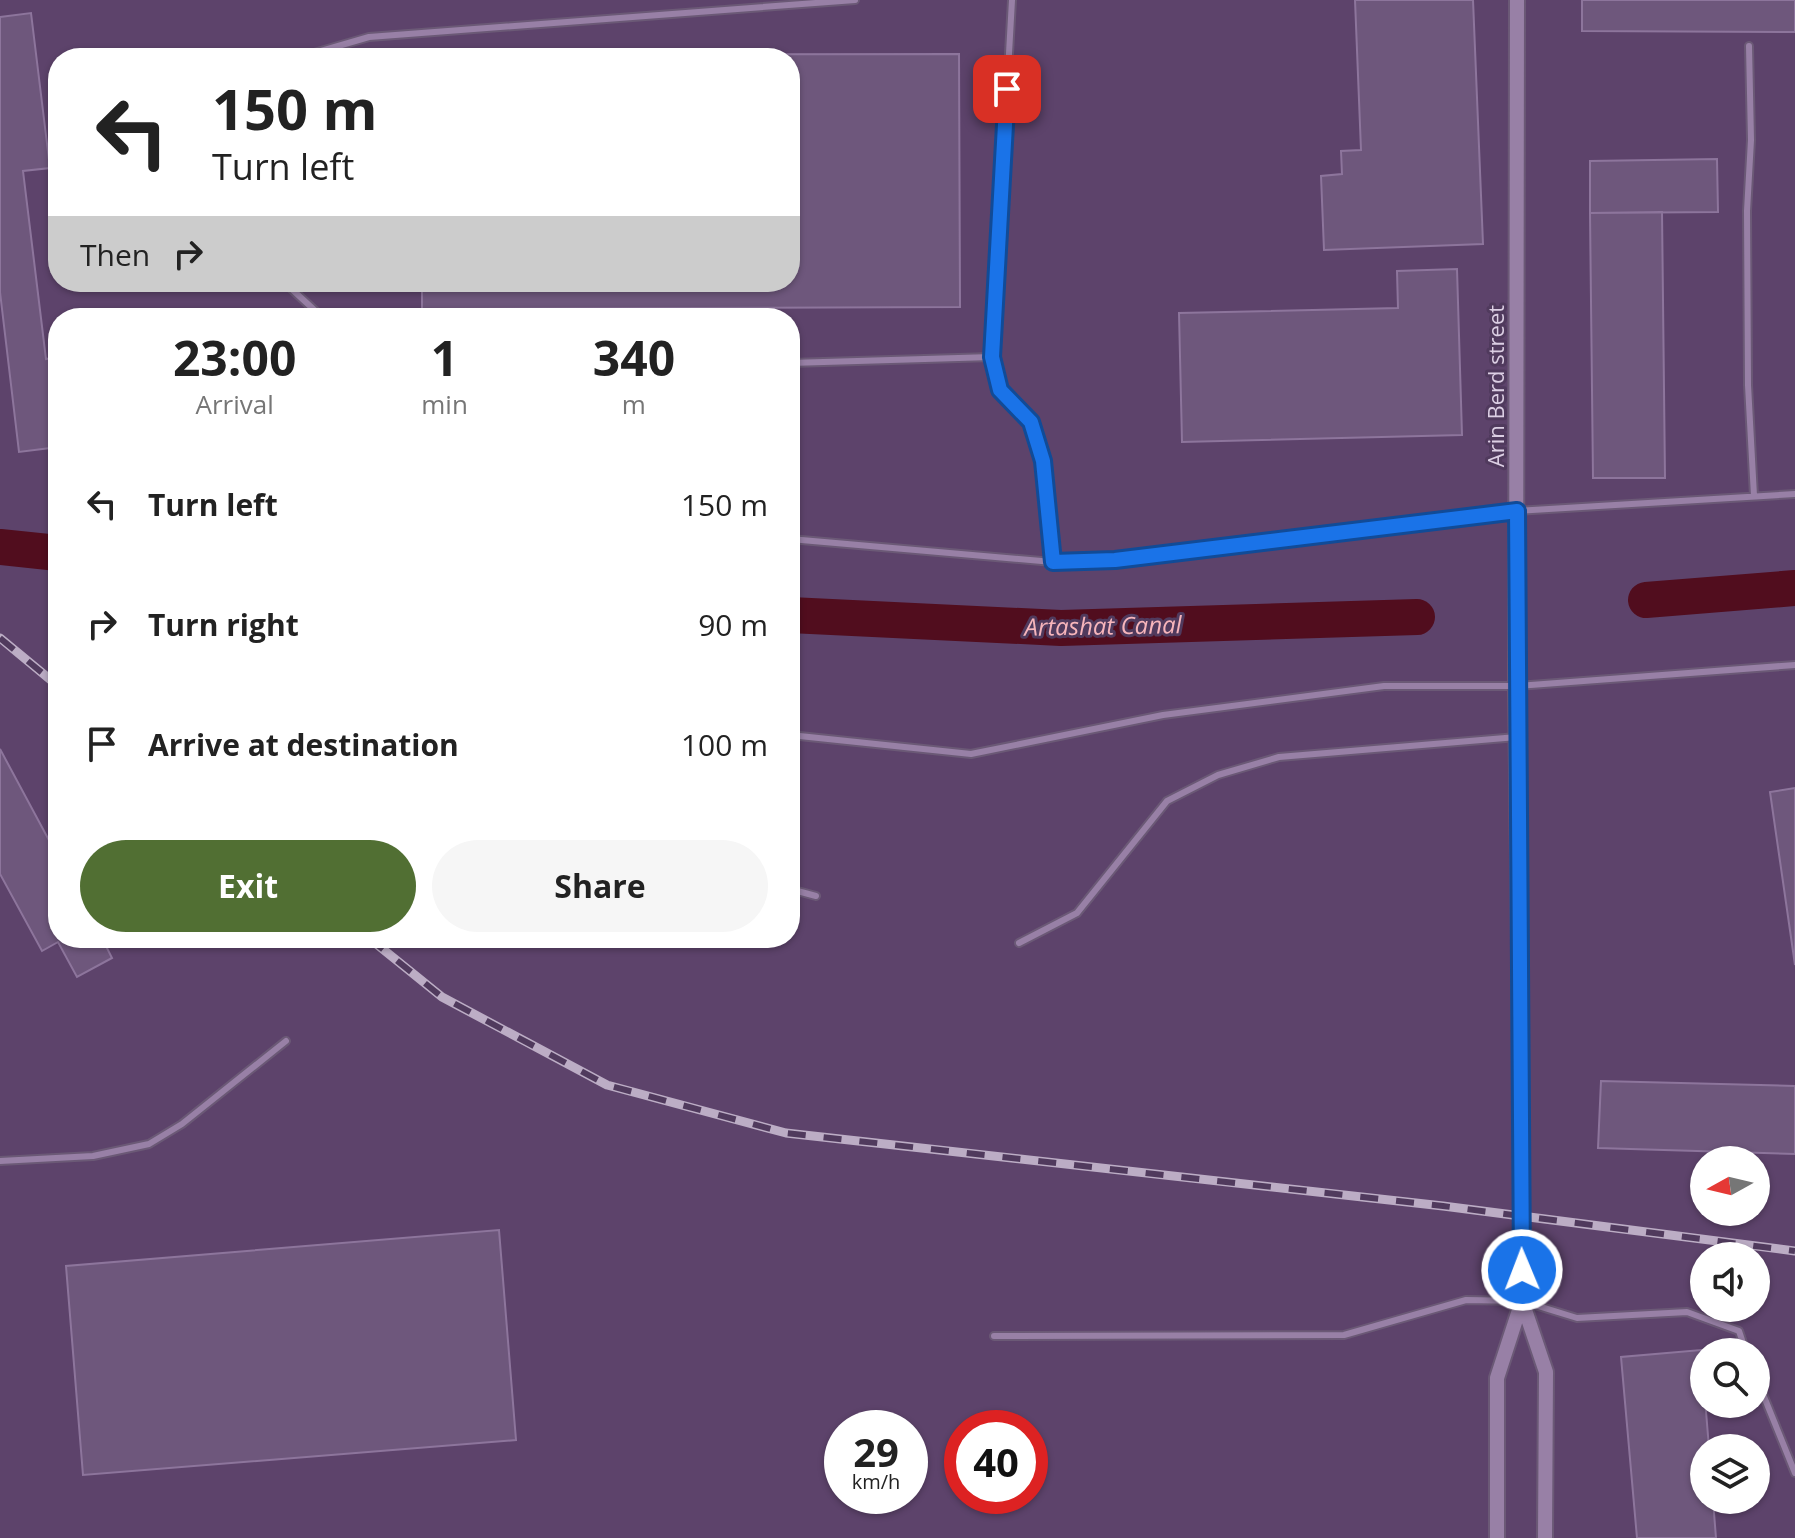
<!DOCTYPE html>
<style>
:root{--surface:#fff;--page:#f6f6f6;--text:#222;--muted:#767676;--accent:#516f33}
body{margin:0;font-family:"Open Sans",sans-serif;background:var(--page);color:var(--text);height:100vh;display:flex;flex-direction:column;font-size:30px;white-space:nowrap}
*{box-sizing:border-box;margin:0}
p{font-size:26px;color:var(--muted)}
.icon{flex:none;width:44px;height:44px;fill:none;stroke:currentColor;stroke-width:2;stroke-linecap:round;stroke-linejoin:round}
.map{position:relative;flex:1;overflow:hidden}
.drawer{position:absolute;left:48px;top:308px;width:752px;height:640px;display:flex;flex-direction:column;background:var(--surface);border-radius:32px;box-shadow:0 2px 6px #0004}
.drawer>*{flex:none}
.hud{position:absolute;left:48px;top:48px;width:752px;height:244px;border-radius:32px;box-shadow:0 2px 6px #0004;background:#fff;color:var(--text);overflow:hidden}
.needle{width:52px;rotate:262deg}
.controls{position:absolute;left:1690px;top:1146px;display:grid;gap:16px}
.controls a{display:grid;place-items:center;width:80px;height:80px;border-radius:50%;background:var(--surface);box-shadow:0 2px 6px #0004;font-size:40px}
.speed{position:absolute;left:824px;top:1410px;display:flex;gap:16px;font-size:40px;font-weight:700;text-align:center}
.speed>*{display:grid;place-content:center;width:104px;height:104px;border-radius:50%;background:var(--surface);box-shadow:0 2px 6px #0004;line-height:1}
.speed small{font-size:20px;font-weight:400}
.speed .limit{border:12px solid #d22;background:#fff;color:#111}
.pin{position:absolute;display:grid;place-items:center;width:68px;height:68px;color:#fff;margin:-34px;border-radius:16px;box-shadow:0 4px 12px #0006}
.me{position:absolute;width:88px;margin:-44px;rotate:359deg;stroke-linejoin:round;filter:drop-shadow(0 0 6px #0008)}
.turn{display:flex;align-items:center;gap:28px;height:168px;padding:0 32px;font-size:36px}
.turn .icon{width:104px;height:104px;stroke-width:2.5}
.turn b{display:block;font-size:56px;line-height:68px}
.then{display:flex;align-items:center;height:76px;padding:0 32px;background:#0003;gap:16px;font-size:30px}
.eta{display:flex;justify-content:space-evenly;align-items:center;height:136px;text-align:center}
.eta b{font-size:48px;font-weight:700;line-height:56px}
.action{display:flex;gap:16px;margin-top:auto;padding:16px 32px}
.action a{flex:1;height:92px;border-radius:48px;background:var(--accent);color:#fff;font-size:32px;font-weight:700;line-height:92px;text-align:center}
.action a+a{background:var(--page);color:var(--text)}
ul{padding:0;list-style:none}
li{display:flex;align-items:center;gap:24px;height:120px;padding:0 32px}
li div{flex:1}
li b{display:block;font-size:30px}
li em{font-style:normal}
.map>svg:first-child{display:block}
.built{fill:#5d436b;fill-rule:evenodd}
.lines{fill:none;stroke-linecap:round;stroke-linejoin:round}
.canal{stroke:#510d1e;stroke-width:36}
.building{fill:#6e577c;stroke:#8d759c;stroke-width:2}
.service-casing{stroke:#6b5976;stroke-width:10}
.tertiary-casing{stroke:#6b5976;stroke-width:18}
.service{stroke:#9880a6;stroke-width:6}
.tertiary{stroke:#9880a6;stroke-width:14}
.rail-casing{stroke:#bcadc5;stroke-width:9}
.rail{stroke:#503a5d;stroke-width:6;stroke-dasharray:18;stroke-linecap:butt}
.tertiary-bridge-casing{stroke:#6b5976;stroke-width:18;stroke-linecap:butt}
.tertiary-bridge{stroke:#9880a6;stroke-width:14}
.route-casing{stroke:#114b97;stroke-width:20}
.route{stroke:#1a73e8;stroke-width:14}
.labels{text-anchor:middle;dominant-baseline:central;stroke-width:6;stroke-linejoin:round;paint-order:stroke}
.street-label{font-size:22px;fill:#dccfe4;stroke:#503a5d}
.water-label{font-size:24px;font-style:italic;fill:#f7b5bb;stroke:#503a5d}
</style>
<div class="map">
<svg width="1795" height="1538" viewBox="0 0 1795 1538">
<rect width="100%" height="100%" fill="#503a5d"/>
<path class="built" d="M0 0H1795V1538H0ZM58 58H790V282H58ZM58 318H790V938H58ZM1704 1160H1756V1212H1704ZM1704 1256H1756V1308H1704ZM1704 1352H1756V1404H1704ZM842 1428H910V1496H842ZM962 1428H1030V1496H962ZM1704 1448H1756V1500H1704Z"/>
<g class="lines">
<path class="canal" d="M0 547 58 553
M1646 600 1795 588
M790 615 1061 628 1417 617"/>
</g>
<path class="building" d="M1355 0H1473L1483 244 1324 250 1321 176 1342 174 1341 151 1361 150Z
M1582 0H1795V32L1582 31Z
M31 13 50 168 23 171 46 359 58 357V447L19 452 0 292V17Z
M959 54 960 307 422 309V282H790V58H421V55Z
M1717 159 1718 212 1590 213V161Z
M1662 212 1665 478H1593L1590 213Z
M1457 269 1462 435 1182 442 1179 313 1398 308 1397 271Z
M0 749 58 857V938H102L112 958 77 977 58 942 42 951 0 874Z
M1795 788V965L1770 792Z
M1601 1081 1795 1086V1154L1598 1148Z
M499 1230 516 1440 83 1475 66 1266Z
M1701 1350 1709 1448H1704V1500H1713L1716 1538H1637L1621 1357Z"/>
<g class="lines">
<g class="service-casing">
<path id="service" d="M1012 0 992 357 1000 390 1031 422 1043 461 1053 562
M1749 46 1751 140 1747 211 1748 385 1754 496
M297 58 369 37 855 0
M284 282 323 318
M790 363 992 357
M790 539 1053 562 1115 560 1517 511 1795 494
M790 735 971 754 1163 715 1384 686H1516L1795 665
M790 889 816 896
M1019 943 1077 913 1167 801 1218 775 1279 757 1517 737
M0 1161 93 1156 149 1144 182 1124 286 1041
M994 1336 1344 1335 1466 1300 1522 1301 1577 1318 1687 1312 1739 1331 1746 1352
M1756 1377 1795 1473"/>
</g>
<g class="tertiary-casing">
<path id="tertiary" d="M1517 0 1516 686 1521 1117
M1522 1301 1546 1372 1545 1538
M1497 1538V1378L1522 1301"/>
</g>
<use href="#service" class="service"/>
<use href="#tertiary" class="tertiary"/>
<g class="rail-casing">
<path id="rail" d="M0 638 58 686
M369 938 442 997 607 1085 786 1133 1443 1206 1795 1251"/>
</g>
<use href="#rail" class="rail"/>
<g class="tertiary-bridge-casing">
<path id="tertiary-bridge" d="M1521 1117 1522 1301"/>
</g>
<use href="#tertiary-bridge" class="tertiary-bridge"/>
</g>
<g class="lines">
<g class="route-casing">
<path id="route" d="M1007 89 992 357 1000 390 1031 422 1043 461 1053 562 1115 560 1517 511 1522 1270"/>
</g>
<use href="#route" class="route"/>
</g>
<g class="labels">
<g class="street-label">
<text transform="translate(1495 386) rotate(-90)">Arin Berd street</text>
</g>
<g class="water-label">
<text transform="translate(1103 625) rotate(-1)">Artashat Canal</text>
</g>
</g>
</svg>
<div class="controls">
<a><svg class="needle" viewBox="-14 -14 28 28"><path d="M0-13l5 13h-10z" fill="#e53935"/><path d="M0 13l5-13h-10z" fill="#767676"/></svg></a>
<a><svg class="icon" aria-label="sound" viewBox="0 0 24 24"><path d="M4 9h4l5-4v14l-5-4H4zM17 9q2 3 0 6"/></svg></a>
<a><svg class="icon" aria-label="search" viewBox="0 0 24 24"><circle cx="10" cy="10" r="6"/><path d="M15 15l6 6"/></svg></a>
<a><svg class="icon" aria-label="layers" viewBox="0 0 24 24"><path d="M12 4l9 5-9 5-9-5zM3 14l9 5 9-5"/></svg></a>
</div>
<div class="speed"><div>29<small>km/h</small></div><div class="limit">40</div></div>
<div class="pin" style="left:1007px;top:89px;background:#d93025"><svg class="icon" aria-label="arrive" viewBox="0 0 24 24"><path d="M6 21V4h12l-3 4 3 4H6"/></svg></div>
<svg class="me" style="left:1522px;top:1270px" viewBox="-20 -20 40 40"><circle r="17" fill="#1a73e8" stroke="#fff" stroke-width="3"/><path d="M0-11L8 9 0 5-8 9z" fill="#fff"/></svg>
<div class="hud">
<div class="turn"><svg class="icon" aria-label="left" viewBox="0 0 24 24"><path d="M17 20v-9H6M10 6l-5 5 5 5"/></svg><div><b>150 m</b>Turn left</div></div>
<div class="then">Then<svg class="icon" aria-label="right" viewBox="0 0 24 24"><path d="M7 20v-9h11M14 6l5 5-5 5"/></svg></div>
</div>
<section class="drawer">
<div class="eta">
<div><b>23:00</b><p>Arrival</p></div>
<div><b>1</b><p>min</p></div>
<div><b>340</b><p>m</p></div>
</div>
<ul>
<li><svg class="icon" aria-label="left" viewBox="0 0 24 24"><path d="M17 20v-9H6M10 6l-5 5 5 5"/></svg><div><b>Turn left</b></div><em>150 m</em></li>
<li><svg class="icon" aria-label="right" viewBox="0 0 24 24"><path d="M7 20v-9h11M14 6l5 5-5 5"/></svg><div><b>Turn right</b></div><em>90 m</em></li>
<li><svg class="icon" aria-label="arrive" viewBox="0 0 24 24"><path d="M6 21V4h12l-3 4 3 4H6"/></svg><div><b>Arrive at destination</b></div><em>100 m</em></li>
</ul>
<div class="action"><a>Exit</a><a>Share</a></div>
</section>
</div>
